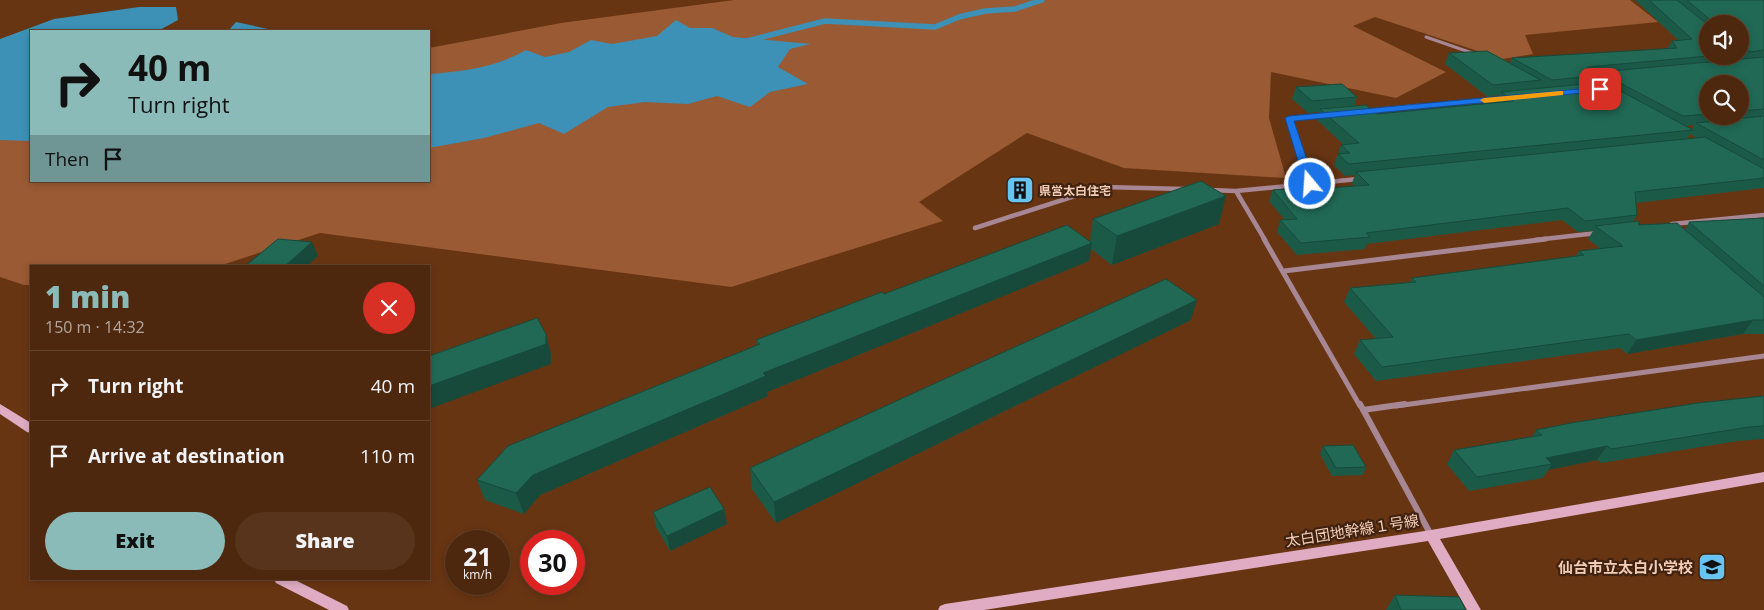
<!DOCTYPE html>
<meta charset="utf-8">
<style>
:root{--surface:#4e280e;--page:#58341c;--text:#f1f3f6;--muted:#b3a69e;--line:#65442e;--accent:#8bbbb9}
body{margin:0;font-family:"Open Sans","Noto Sans JP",sans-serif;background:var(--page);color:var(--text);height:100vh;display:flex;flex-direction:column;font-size:19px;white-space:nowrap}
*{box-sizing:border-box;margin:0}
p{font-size:16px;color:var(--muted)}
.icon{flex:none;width:28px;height:28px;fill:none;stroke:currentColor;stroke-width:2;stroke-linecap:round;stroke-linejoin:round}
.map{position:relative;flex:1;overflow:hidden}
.drawer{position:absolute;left:30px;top:265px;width:400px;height:315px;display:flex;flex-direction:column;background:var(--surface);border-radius:0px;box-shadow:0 2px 8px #0003,0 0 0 1px var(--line)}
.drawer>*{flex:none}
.guide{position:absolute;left:30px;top:30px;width:400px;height:152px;border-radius:0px;box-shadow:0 2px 8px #0003,0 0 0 1px var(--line);background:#8bbbb9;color:#111;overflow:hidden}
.buttons{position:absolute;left:1699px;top:15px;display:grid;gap:10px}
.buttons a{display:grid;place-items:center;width:50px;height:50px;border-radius:50%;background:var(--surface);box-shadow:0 2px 8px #0003,0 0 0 1px var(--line);font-size:25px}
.speed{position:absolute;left:445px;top:530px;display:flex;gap:10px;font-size:25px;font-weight:700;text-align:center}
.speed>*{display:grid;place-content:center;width:65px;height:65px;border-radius:50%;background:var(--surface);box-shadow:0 2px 8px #0003,0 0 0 1px var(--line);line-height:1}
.speed small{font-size:12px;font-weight:400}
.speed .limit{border:8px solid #d22;background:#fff;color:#111}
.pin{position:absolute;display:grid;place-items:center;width:42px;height:42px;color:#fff;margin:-21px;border-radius:10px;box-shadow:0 2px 8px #0006}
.me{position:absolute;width:55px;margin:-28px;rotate:342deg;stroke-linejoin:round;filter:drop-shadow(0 0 4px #0008)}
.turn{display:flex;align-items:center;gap:18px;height:105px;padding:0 15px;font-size:22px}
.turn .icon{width:65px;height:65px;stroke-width:2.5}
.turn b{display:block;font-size:35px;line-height:42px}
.then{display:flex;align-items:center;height:48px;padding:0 15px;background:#0003;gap:10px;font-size:19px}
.round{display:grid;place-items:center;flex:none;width:52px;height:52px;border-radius:26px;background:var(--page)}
.overview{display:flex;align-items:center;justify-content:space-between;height:85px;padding:0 15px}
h1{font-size:30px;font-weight:800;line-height:38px;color:var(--accent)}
.primary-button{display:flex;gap:10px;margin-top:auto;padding:10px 15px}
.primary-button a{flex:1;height:58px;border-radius:30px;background:var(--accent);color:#111;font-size:20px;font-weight:800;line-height:58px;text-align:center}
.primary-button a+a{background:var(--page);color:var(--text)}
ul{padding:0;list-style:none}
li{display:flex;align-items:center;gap:15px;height:70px;padding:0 15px;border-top:1px solid var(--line)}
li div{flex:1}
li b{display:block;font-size:19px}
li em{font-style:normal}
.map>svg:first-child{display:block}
.forest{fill:#995a34}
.water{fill:#3d90b6}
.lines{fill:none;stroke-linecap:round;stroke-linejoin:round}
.stream{stroke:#3d90b6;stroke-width:5.5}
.street-far3{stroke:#a88795;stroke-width:3}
.street-far2{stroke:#a88795;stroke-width:4.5}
.street-far1{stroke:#a88795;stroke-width:5}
.street{stroke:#a88795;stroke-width:6}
.secondary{fill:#dfacc3;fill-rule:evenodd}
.wall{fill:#1c5a48;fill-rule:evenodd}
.shaded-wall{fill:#174a3b}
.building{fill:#216954;stroke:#174a3b}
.route{fill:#1a73e8;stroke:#114b97}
.slow{fill:#f59e0b}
.labels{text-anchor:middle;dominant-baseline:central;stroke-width:4.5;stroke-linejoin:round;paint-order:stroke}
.poi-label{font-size:12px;font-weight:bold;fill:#f4cdb7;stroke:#402210;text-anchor:start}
.near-street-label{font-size:15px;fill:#f4cdb7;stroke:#402210}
.near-poi-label{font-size:15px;font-weight:bold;fill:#f4cdb7;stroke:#402210;text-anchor:end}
</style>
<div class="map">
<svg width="1764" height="610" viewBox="0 0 1764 610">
<rect width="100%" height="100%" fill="#683513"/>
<path class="forest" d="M734 0H1630L1658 22 1525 35 1533 54 1502 59 1375 17 1353 26 1446 72 1396 98 1271 72 1269 118 1286 178 1124 168 1027 133 919 202 943 221 731 287 320 233 219 266H31V285H24L0 277V98L31 94V181H429V48L561 23Z"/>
<path class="water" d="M139 7H176L178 20 158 31H31V141L0 140V39L54 19Z
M676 20 690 28H712L733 37 811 44 790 49 778 67 808 84 770 92 750 107 717 96 688 104 645 102 608 107 564 134 539 123 484 138 429 148V74C465 71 494 68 526 50L545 57 569 52 591 40 612 44 657 36Z
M236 22 273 30V31H228Z"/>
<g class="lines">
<path class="stream" d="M747 41 825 21 935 27 959 17 985 11 1015 9 1042 0"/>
<path class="street-far3" d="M1426 37 1475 54
M1404 108 1504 98"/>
<path class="street-far2" d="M1368 111 1417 106
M1310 184 1289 119 1325 115
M1210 190 1236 191 1358 179
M1236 191 1265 240
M1672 224 1764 215
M975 228 1103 187 1184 189
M1535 240 1597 233"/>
<path class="street-far1" d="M1264 239 1360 406
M1284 271 1546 239
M1396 406 1764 356"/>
<path class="street" d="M1360 404 1431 535
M1363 410 1405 404"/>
<path class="secondary" d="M0 404 31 423V433L27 432 0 414Z
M1764 472V482L1440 539 1481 610H1467L1428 541 984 610H938L940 606 945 604 1431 530Z
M274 579H293L347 606 349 610H329L276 583Z"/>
</g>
<path class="wall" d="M1635 0H1764V188L1636 203 1637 215 1633 222 1639 225 1685 230 1689 222 1764 218V334H1743L1627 354 1620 348 1376 381 1354 354 1360 340 1376 339 1344 302 1350 288 1410 282 1412 278 1576 256 1579 251 1601 249 1588 239 1593 231 1578 232 1562 220 1367 244 1365 249 1297 255 1277 232 1280 220H1285L1269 201 1273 190H1302L1354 186 1352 183 1355 175 1345 176 1334 165 1341 145 1343 144 1317 120 1319 112 1308 113 1292 99 1296 87 1357 97 1354 106 1377 114 1496 102 1499 95 1488 97 1445 64 1449 53 1510 63 1512 58 1667 49 1672 41 1678 40ZM1708 24H1740V56H1708ZM1598 75 1594 82 1590 83 1593 76H1592ZM1708 84H1740V116H1708ZM1694 125 1692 129 1686 126ZM1690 134 1697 138 1687 139Z
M1093 219 1219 224 1112 265 1091 249 1089 261 767 392 768 396 540 495 524 514 485 500 477 480 757 345 756 340 884 294 1090 241Z
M1191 320 776 523 752 489 750 468Z
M1764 396V439L1738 441 1601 463 1597 460 1548 470 1543 478 1469 491 1447 464 1454 450 1532 437 1536 430Z
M1323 446 1366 467 1363 475 1332 476 1320 454Z
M724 509 727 524 670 551 656 527 653 512Z
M1395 595 1466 610H1386Z"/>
<path class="shaded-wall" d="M1226 196 1219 224 1112 265 1117 236Z
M312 242 318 256 307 266H285Z
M1092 243 1089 261 767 392 768 396 540 495 524 514 516 493 533 475 763 373Z
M1197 300 1191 320 776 523 774 502Z
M1753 320 1743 334 1627 354 1636 340Z
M546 334 551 354V364L429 409V386Z
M1607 446 1597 460 1548 470 1552 464 1546 458Z
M724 509 727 524 670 551 667 536Z"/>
<path class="building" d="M1649 0H1677L1708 25V56L1588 67 1585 71 1593 76 1552 80 1512 58 1677 48 1672 41 1692 39Z
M1687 0H1764V50L1750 52 1740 44V24H1715Z
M1487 51 1541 80 1493 85 1449 53Z
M1764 57V109L1740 111V84H1708V114L1683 116 1599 72Z
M1604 82 1693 130 1349 164 1338 154 1350 153 1341 145 1359 143 1320 109 1366 105 1377 114 1513 101 1501 92Z
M1342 84 1357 97 1312 101 1296 87Z
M1764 116V160L1696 123Z
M1705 137 1764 169V178L1635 192 1637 215 1585 221 1568 208 1366 233 1370 237 1301 243 1280 220 1297 219 1273 190 1300 188 1302 190 1369 185 1356 172Z
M1201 181 1226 196 1117 236 1093 219Z
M1764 218V286L1689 222Z
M1639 221V225L1677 223 1764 297V320H1753L1636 340 1629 334 1382 367 1360 340 1393 337 1350 288 1416 282 1412 278 1584 255 1579 251 1623 246 1595 226Z
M1067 225 1092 243 763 373 766 376 533 475 516 493 477 480 508 446 760 344 756 340 882 292 884 294Z
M278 239 312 242 285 266H245Z
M1166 279 1197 300 774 502 750 468 973 366Z
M537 318 546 334V344L429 386V356Z
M1764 396V426L1749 427 1611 449 1607 446 1546 458 1552 464 1477 477 1454 450 1542 435 1536 430 1571 423 1698 403Z
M1353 445 1366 467 1336 468 1323 446Z
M710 487 724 509 667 536 653 512Z
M1395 595 1459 597 1466 610H1401Z"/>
<path class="route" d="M1600 87 1604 89 1603 91 1294 121 1315 184 1310 187 1305 184 1285 118 1289 116Z"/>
<path class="slow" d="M1560 91H1563V95L1484 103 1480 100 1484 98Z"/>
<defs>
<g id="building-square" transform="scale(1.4375)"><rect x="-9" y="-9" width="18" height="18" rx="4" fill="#67c4f0" stroke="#402210"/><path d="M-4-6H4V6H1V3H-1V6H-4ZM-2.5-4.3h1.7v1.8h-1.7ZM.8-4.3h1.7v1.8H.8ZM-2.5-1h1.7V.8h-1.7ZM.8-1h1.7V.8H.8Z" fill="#111"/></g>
<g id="school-square" transform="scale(1.4375)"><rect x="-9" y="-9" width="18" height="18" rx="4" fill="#67c4f0" stroke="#402210"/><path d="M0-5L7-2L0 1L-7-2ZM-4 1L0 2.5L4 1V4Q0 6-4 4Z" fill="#111"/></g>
</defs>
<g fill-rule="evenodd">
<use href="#building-square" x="1020" y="190"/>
<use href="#school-square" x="1712" y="567"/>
</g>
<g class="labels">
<g class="poi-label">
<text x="1039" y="190">県営太白住宅</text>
</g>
<g class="near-street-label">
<text transform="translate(1352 530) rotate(-9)">太白団地幹線１号線</text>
</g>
<g class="near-poi-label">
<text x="1693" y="567">仙台市立太白小学校</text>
</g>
</g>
</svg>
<div class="buttons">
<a><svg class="icon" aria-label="sound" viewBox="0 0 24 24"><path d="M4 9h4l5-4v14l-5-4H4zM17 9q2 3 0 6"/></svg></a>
<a><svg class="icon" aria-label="search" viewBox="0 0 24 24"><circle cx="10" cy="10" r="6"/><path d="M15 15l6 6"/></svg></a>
</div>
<div class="speed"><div>21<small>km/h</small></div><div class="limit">30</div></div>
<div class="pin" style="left:1600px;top:89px;background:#d93025"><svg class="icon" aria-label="arrive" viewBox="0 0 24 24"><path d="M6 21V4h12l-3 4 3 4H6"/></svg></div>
<svg class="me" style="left:1310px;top:184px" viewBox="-20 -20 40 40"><circle r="17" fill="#1a73e8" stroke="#fff" stroke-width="3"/><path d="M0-11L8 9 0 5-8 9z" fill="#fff"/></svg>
<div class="guide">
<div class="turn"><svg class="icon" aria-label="right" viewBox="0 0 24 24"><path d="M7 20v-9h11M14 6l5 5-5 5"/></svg><div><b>40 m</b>Turn right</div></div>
<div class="then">Then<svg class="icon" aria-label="arrive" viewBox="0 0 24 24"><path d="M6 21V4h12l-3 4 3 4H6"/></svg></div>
</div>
<section class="drawer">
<div class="overview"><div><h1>1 min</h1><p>150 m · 14:32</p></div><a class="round" style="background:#d93025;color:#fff"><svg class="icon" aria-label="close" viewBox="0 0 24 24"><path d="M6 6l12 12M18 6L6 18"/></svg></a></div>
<ul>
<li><svg class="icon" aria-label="right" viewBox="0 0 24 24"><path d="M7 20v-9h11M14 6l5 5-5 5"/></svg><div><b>Turn right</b></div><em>40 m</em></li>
<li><svg class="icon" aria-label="arrive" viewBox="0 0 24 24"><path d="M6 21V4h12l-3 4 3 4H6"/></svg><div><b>Arrive at destination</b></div><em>110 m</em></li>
</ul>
<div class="primary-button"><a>Exit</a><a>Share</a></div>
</section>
</div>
